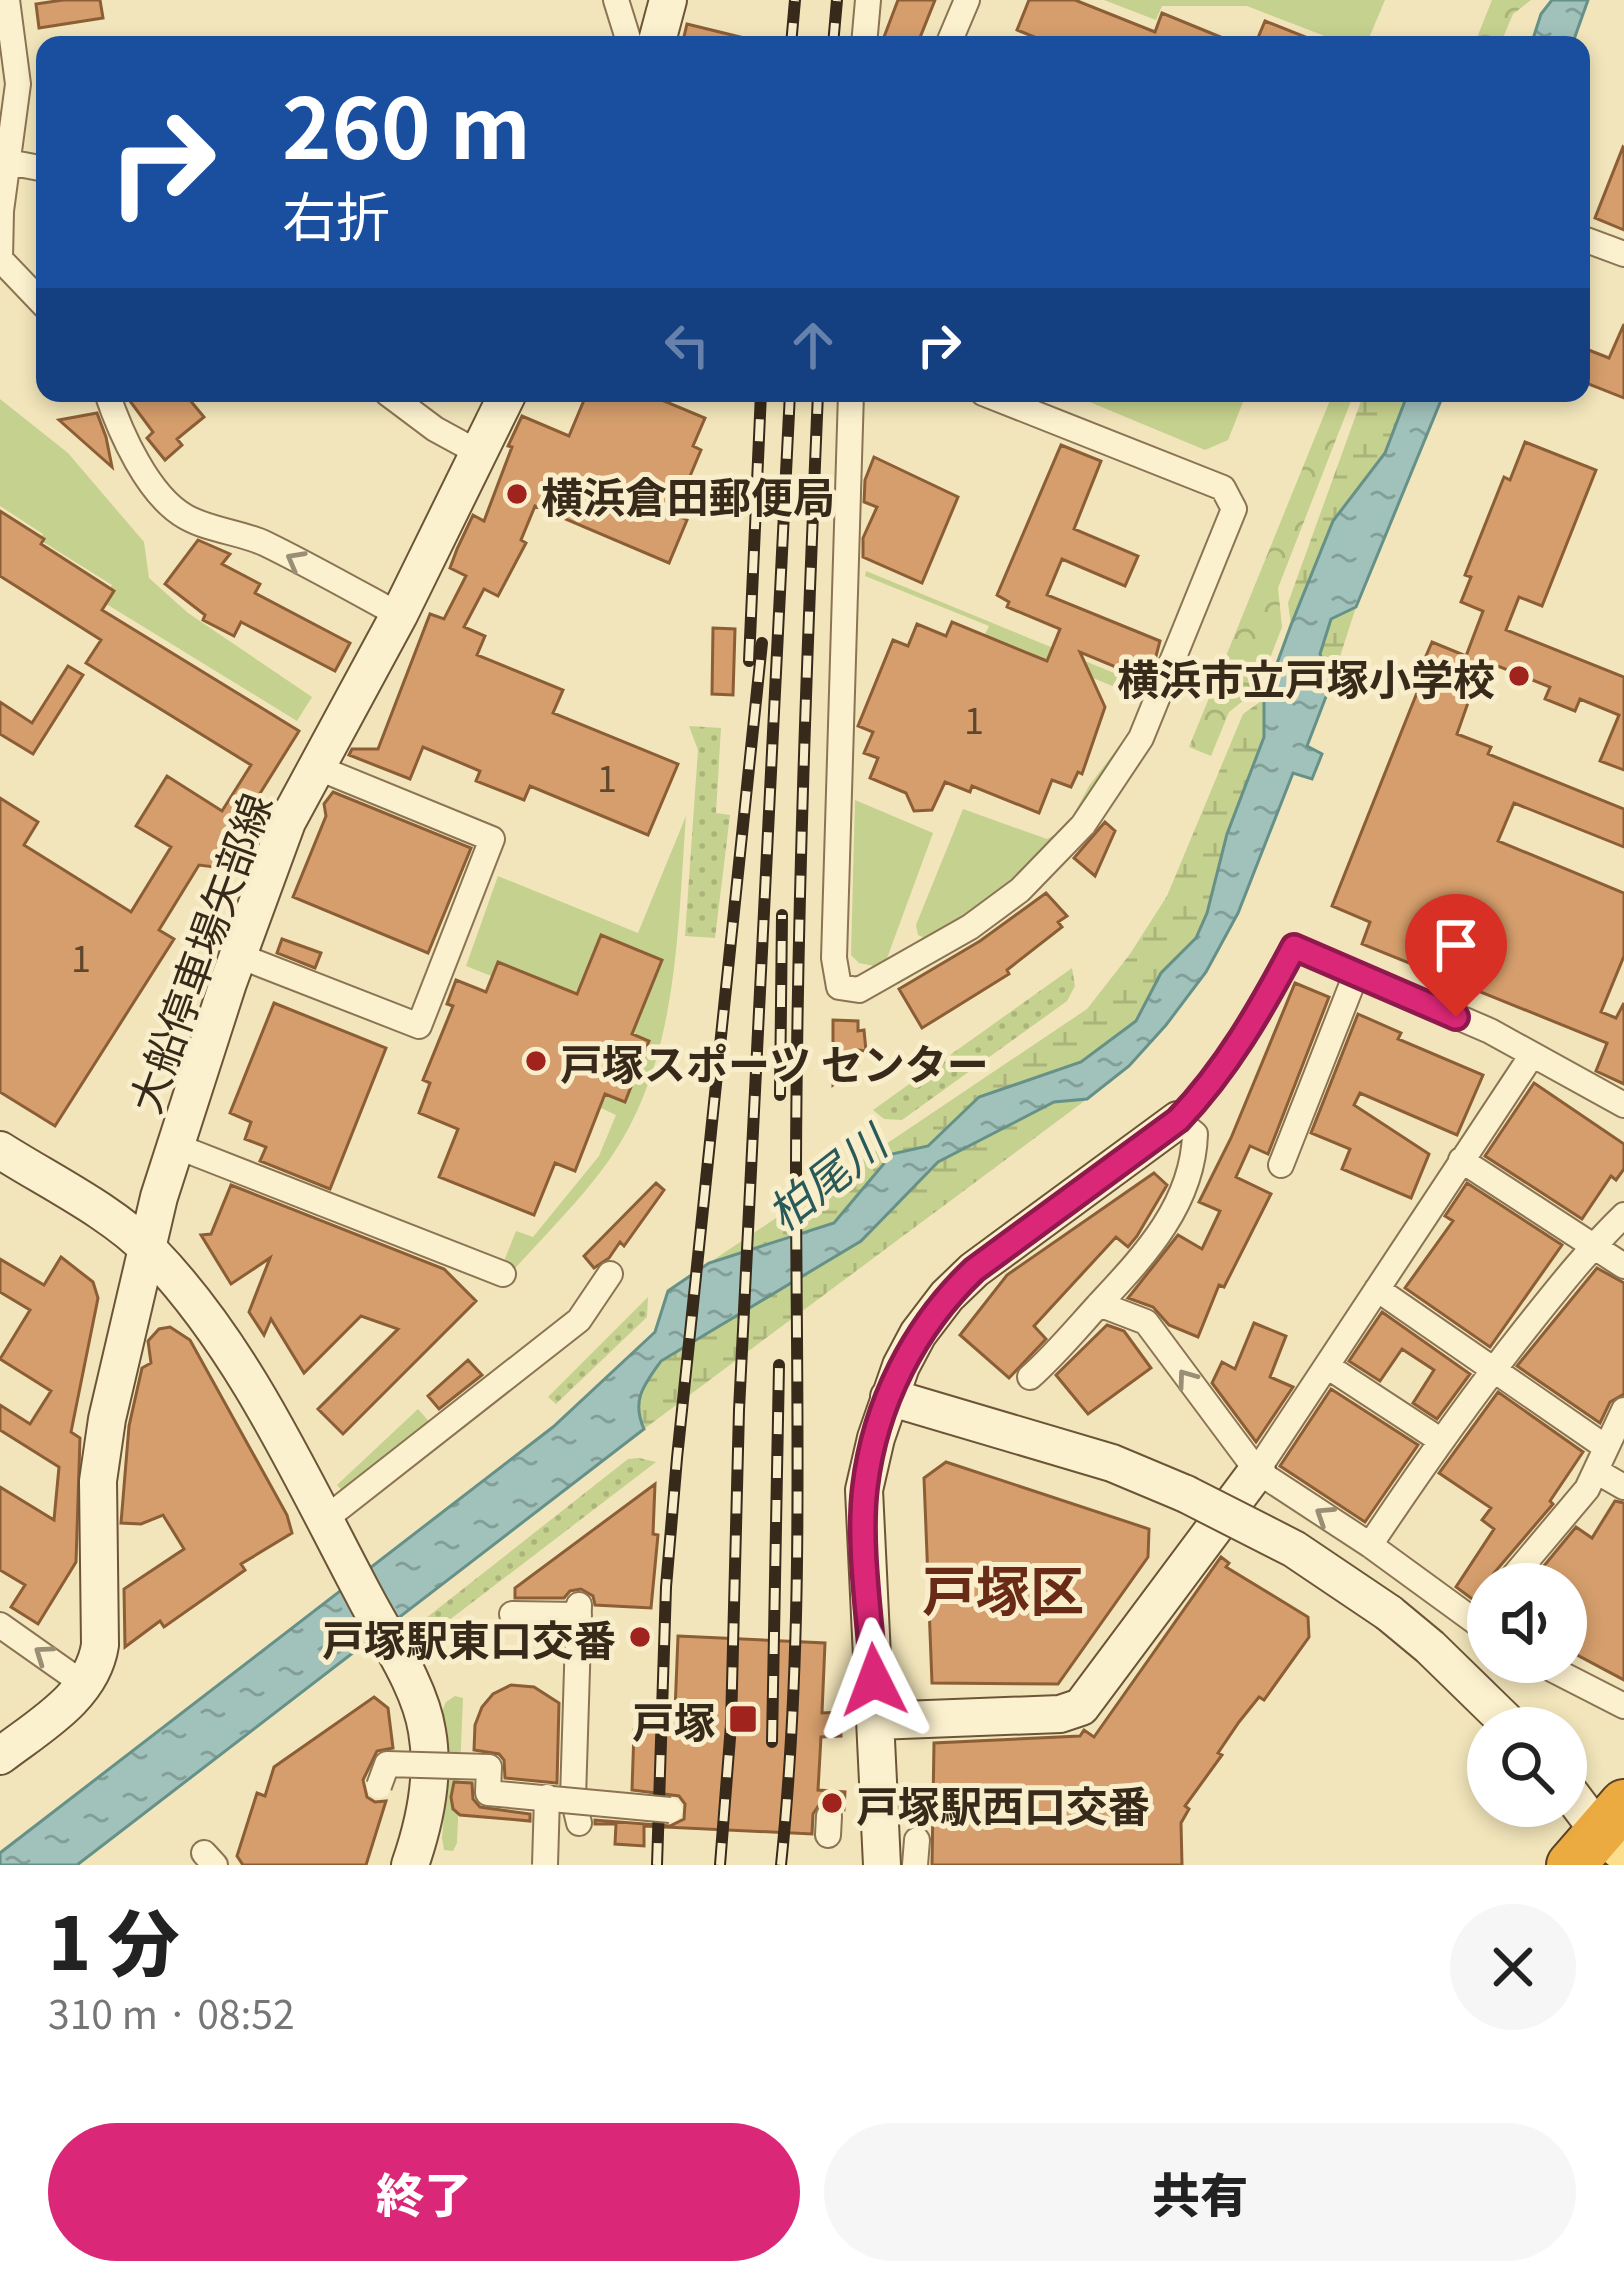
<!DOCTYPE html>
<html lang="ja">
<meta charset="utf-8">
<style>
:root{--surface:#fff;--page:#f6f6f6;--text:#222;--muted:#767676;--accent:#db2777}
body{margin:0;font-family:Georgia,"Noto Sans JP",serif;background:var(--page);color:var(--text);height:100vh;display:flex;flex-direction:column;font-size:45px;white-space:nowrap}
*{box-sizing:border-box;margin:0}
p{font-size:39px;color:var(--muted)}
.icon{flex:none;width:66px;height:66px;fill:none;stroke:currentColor;stroke-width:2;stroke-linecap:round;stroke-linejoin:round}
.map{position:relative;height:1865px;overflow:hidden}
.panel{display:flex;flex-direction:column;background:var(--surface);flex:1}
.panel>*{flex:none}
.banner{position:absolute;left:36px;top:36px;width:1554px;height:366px;border-radius:24px;box-shadow:0 6px 18px #0003;background:#1a4fa0;color:#fff;overflow:hidden}
.tools{position:absolute;left:1467px;top:1563px;display:grid;gap:24px}
.tools a{display:grid;place-items:center;width:120px;height:120px;border-radius:50%;background:var(--surface);box-shadow:0 6px 18px #0003;font-size:60px}
.pin{position:absolute;display:grid;place-items:center;width:102px;height:102px;color:#fff;margin:-123px -51px;border-radius:50% 50% 50% 0;rotate:-45deg;box-shadow:0 0 12px #0007}
.pin .icon{rotate:45deg}
.me{position:absolute;width:132px;margin:-66px;rotate:357deg;stroke-linejoin:round;filter:drop-shadow(0 0 9px #0008)}
.turn{display:flex;align-items:center;gap:42px;height:252px;padding:0 48px;font-size:54px}
.turn .icon{width:156px;height:156px;stroke-width:2.5}
.turn b{display:block;font-size:84px;line-height:102px}
.lanes{display:flex;align-items:center;height:114px;padding:0 48px;background:#0003;justify-content:center;gap:60px;direction:ltr}
.lanes .off{opacity:.35}
.round{display:grid;place-items:center;flex:none;width:126px;height:126px;border-radius:63px;background:var(--page)}
.overview{display:flex;align-items:center;justify-content:space-between;height:204px;padding:0 48px}
h1{font-size:72px;font-weight:800;line-height:90px}
.button{display:flex;gap:24px;margin-top:auto;padding:24px 48px}
.button a{flex:1;height:138px;border-radius:72px;background:var(--accent);color:#fff;font-size:48px;font-weight:800;line-height:138px;text-align:center}
.button a+a{background:var(--page);color:var(--text)}
.map>svg:first-child{display:block}
.grass{fill:url(#grass-dots)}
.wetland{fill:url(#wetland-marsh)}
.park{fill:url(#park-crowns)}
.garden{fill:#c5d18e}
.water{fill:url(#water-ripples);stroke:#669188;stroke-width:3}
.building{fill:#d59e6c;stroke:#8c5e36;stroke-width:3}
.lines{fill:none;stroke-linecap:round;stroke-linejoin:round}
.street-casing{stroke:#8b7453;stroke-width:28}
.secondary-casing{stroke:#6c5537;stroke-width:40}
.primary-casing{stroke:#584128;stroke-width:44}
.highway-casing{stroke:#584128;stroke-width:52}
.street{stroke:#fcf1ce;stroke-width:24}
.secondary{stroke:#fcf1ce;stroke-width:36}
.primary{stroke:#fbdf8d;stroke-width:39}
.highway{stroke:#ecab41;stroke-width:48}
.rail-casing{stroke:#382a1a;stroke-width:12}
.rail{stroke:#f9eecb;stroke-width:8;stroke-dasharray:22;stroke-linecap:butt}
.street-bridge-casing{stroke:#8b7453;stroke-width:28;stroke-linecap:butt}
.secondary-bridge-casing{stroke:#6c5537;stroke-width:40;stroke-linecap:butt}
.street-bridge{stroke:#fcf1ce;stroke-width:24}
.secondary-bridge{stroke:#fcf1ce;stroke-width:36}
.oneway{stroke:#9a8e74}
.route-casing{stroke:#8e194d;stroke-width:30}
.route{stroke:#db2777;stroke-width:21}
.poi-dot{fill:#a0241d;stroke:#f9eecb;stroke-width:4.5}
.labels{text-anchor:middle;dominant-baseline:central;stroke-width:10;stroke-linejoin:round;paint-order:stroke}
.number-label{font-size:36px;fill:#5f472e}
.poi-label{font-size:42px;font-weight:bold;fill:#382a1a;stroke:#f9eecb;text-anchor:start}
.street-label{font-size:42px;fill:#382a1a;stroke:#f9eecb}
.water-label{font-size:45px;font-style:italic;fill:#275a59;stroke:#f9eecb}
.district-label{font-size:54px;font-weight:bold;fill:#692b15;stroke:#f9eecb}
</style>
<div class="map">
<svg width="1624" height="1865" viewBox="0 0 1624 1865">
<defs>
<pattern id="grass-dots" width="8" height="8" patternUnits="userSpaceOnUse" patternTransform="scale(3)"><rect width="8" height="8" fill="#c5d18e"/><path d="M2 2h.1M6 6h.1" fill="none" stroke="#aab47a" stroke-width="1.8" stroke-linecap="round"/></pattern>
<pattern id="wetland-marsh" width="20" height="14" patternUnits="userSpaceOnUse" patternTransform="scale(3)"><rect width="20" height="14" fill="#c5d18e"/><path d="M1 5h8M5 5V1M11 12h8M15 12V8" fill="none" stroke="#aab47a"/></pattern>
<pattern id="park-crowns" width="20" height="18" patternUnits="userSpaceOnUse" patternTransform="scale(3)"><rect width="20" height="18" fill="#c5d18e"/><path d="M2 6a3 3 0 1 1 6 0M12 15a3 3 0 1 1 6 0" fill="none" stroke="#aab47a"/></pattern>
<pattern id="water-ripples" width="26" height="14" patternUnits="userSpaceOnUse" patternTransform="scale(3)"><rect width="26" height="14" fill="#a0c2ba"/><path d="M2 4q2-2 4 0t4 0M15 11q2-2 4 0t4 0" fill="none" stroke="#839e96"/></pattern>
</defs>
<rect width="100%" height="100%" fill="#f2e5bb"/>
<path class="grass" d="M689 726 721 728 716 813 730 815 715 938 685 936 698 750Z
M1072 968 1075 986 1067 1001 902 1120 884 1119 873 1110Z
M648 1297 647 1317 556 1404 548 1397Z
M639 1458 656 1462 431 1634 421 1622 628 1459Z"/>
<path class="wetland" d="M1374 393H1408L1385 453 1333 521 1291 625 1288 603 1361 401Z
M1356 607 1332 681 1320 654 1331 619Z
M1264 699V737L1227 834 1207 913 1196 938 1161 973 1137 1021 1081 1061 979 1097 928 1146 892 1154 834 1223 709 1263 1087 1009 1130 954 1167 896 1243 714Z
M1087 1099 644 1429C631 1400 644 1385 661 1361L861 1241 938 1162 1054 1101Z"/>
<path class="park" d="M1492 0H1531L1513 14 1500 45H1474Z
M1333 393H1362L1351 401 1278 588 1282 627 1258 689 1229 712 1211 756 1189 747Z"/>
<path class="garden" d="M1104 0H1385L1366 45H1348L1247 6H1162L1156 20Z
M1068 393H1221L1243 402 1228 440 1205 450Z
M0 399 68 453 144 542 149 578 188 613 312 697 297 721 103 602 112 585 40 540 43 534 0 506Z
M866 571 1153 689 1147 700 985 634 989 626 865 576Z
M1119 746 1126 749C1111 772 1097 797 1080 819 1040 871 984 908 927 939L918 935 916 925 963 809 1047 839 1066 828 1089 786Z
M855 800 933 833 886 961 879 967 859 963 851 955Z
M686 816C677 933 679 1063 607 1163 579 1202 542 1238 510 1274L500 1271 516 1231 533 1237 599 1156 616 1115 601 1108 606 1096 626 1103 650 1041 633 1033 663 960 600 934 576 992 498 961 491 976 466 966 498 876 638 933Z
M418 1409 433 1426 345 1494 337 1485Z
M455 1696 463 1698 457 1843 453 1851 444 1850 442 1838 446 1791 440 1716 446 1702Z"/>
<path class="water" d="M1552 0H1588L1572 45H1531L1541 14Z
M1408 393H1444L1356 607 1331 619 1320 654 1332 681 1307 746 1322 754 1312 779 1293 773 1238 913 1206 972 1166 1025 1129 1066 1087 1099 1054 1102 938 1162 861 1241 661 1361C644 1385 631 1400 644 1429L77 1865H0V1853L553 1427 655 1332 668 1291 709 1263 834 1223 892 1154 928 1146 979 1097 1081 1062 1136 1021 1161 973 1196 938 1207 913 1227 834 1264 737V699L1291 625 1333 521 1385 453Z"/>
<path class="building" d="M63 0H100L103 18 39 28 36 4Z
M898 0H935L917 45H881Z
M1029 0H1075L1155 32 1162 13 1240 45H1054L1017 30Z
M1265 21 1323 44V45H1255Z
M687 24 744 38 743 45H682Z
M1623 147 1624 148V230L1595 218Z
M1624 324V398L1581 381V347L1609 358Z
M124 393H184L204 417 177 439 182 445 165 460 147 438 153 432Z
M587 393H645L705 418 693 446 701 450 674 514 687 520 669 563 535 506 521 540 526 543 498 596 484 589 464 627 485 636 477 655 563 690 553 713 678 764 648 835 530 786 524 800 476 781 480 771 423 747 410 779 349 755 352 749H378L430 614 444 619 466 576 450 568 457 549 473 515 484 521 512 447 508 446 522 416 569 436Z
M97 413 106 437 112 467 59 420Z
M1525 442 1596 470 1542 606 1519 597 1506 630 1624 677V770L1600 761 1619 715 1580 699 1575 711 1545 699 1550 687 1483 660 1457 734 1491 747 1488 754 1624 809V847L1514 803 1498 841 1624 893V956L1601 1012 1616 1018 1624 1003V1084L1596 1071 1607 1043 1362 944 1370 922 1332 906 1428 665 1423 663 1432 642 1466 656 1483 611 1461 602 1471 577 1465 575 1504 477 1510 480Z
M1061 445 1101 461 1074 529 1138 556 1125 586 1062 559 1047 595 1160 641 1155 660 1147 680 1080 652 1105 707 1082 774 1078 772 1071 787 1052 780 1039 813 972 786 970 792 945 782 932 810 914 811 906 793 870 778 878 758 864 753 873 732 858 726 893 640 908 646 917 624 946 636 952 622 1047 661 1060 629 1007 607 1009 602 997 595Z
M874 457 958 497 922 583 863 557V538L877 507 864 502 865 480Z
M0 511 44 539 41 544 114 591 102 610 299 731 214 867 199 865 159 930 174 939 55 1126 0 1092V798L38 822 24 845 131 912 171 847 136 826 167 776 222 811 251 765 86 663 101 640 0 576Z
M198 540 230 554 222 564 260 584 255 593 350 643 335 671 241 622 234 636 203 620 205 615 165 584Z
M713 628 735 629 733 695 712 694Z
M68 666 83 675 33 754 0 734V702L32 723Z
M333 792 471 848 428 953 293 897 326 816 324 804Z
M1105 822 1115 831 1095 876 1074 858Z
M1046 893 1067 916 1058 922 1062 927 1007 970 1009 974 922 1028 899 989 980 941Z
M601 935 662 960 632 1034 649 1041 625 1102 605 1094 575 1171 555 1163 534 1215 439 1177 458 1129 419 1113 430 1083 423 1080 453 1006 447 1004 456 980 486 992 498 962 577 994Z
M282 939 321 953 315 968 277 953Z
M1295 983 1329 997 1268 1154 1250 1146 1236 1177 1271 1194 1224 1287 1219 1285 1198 1337 1169 1325 1153 1307 1128 1298 1178 1235 1202 1249 1220 1211 1199 1202 1231 1138Z
M274 1003 386 1048 330 1189 260 1161 266 1147 245 1139 251 1122 230 1113Z
M1358 1014 1401 1033 1398 1039 1483 1075 1457 1135 1360 1093 1354 1105 1429 1154 1411 1198 1342 1169 1350 1149 1311 1133Z
M833 1020 858 1021V1031L864 1030 866 1051 858 1050V1065L833 1085Z
M1534 1083 1624 1144V1169L1616 1180 1611 1176 1582 1219 1485 1156Z
M1154 1173 1167 1185 1137 1236 1128 1247 1116 1237 1034 1326 1046 1339 1009 1378 960 1335 1007 1275Z
M656 1183 664 1190 624 1246 620 1242 609 1258 594 1268 584 1256Z
M1467 1183 1562 1245 1490 1347 1405 1288 1453 1221 1445 1216Z
M231 1185 444 1269 476 1301 343 1434 318 1409 398 1329 361 1316 304 1373 271 1319 264 1335 249 1312 270 1258 231 1284 201 1235 211 1234Z
M61 1257 93 1282 98 1298 71 1432 80 1438 76 1562 38 1624 11 1607 25 1585 0 1570V1487L54 1520 59 1467 0 1430V1405L30 1424 51 1391 0 1359 30 1310 0 1292V1259L44 1285Z
M1597 1268 1624 1283V1394L1610 1402 1600 1423 1517 1366Z
M1382 1312 1470 1374 1437 1419 1413 1403 1434 1370 1402 1349 1380 1381 1349 1361Z
M1254 1323 1286 1336 1270 1377 1293 1387 1256 1442 1212 1383 1222 1362 1235 1369Z
M1107 1325 1124 1331 1151 1368 1088 1414 1056 1375Z
M170 1327 190 1340 287 1515 292 1533 241 1564 245 1570 164 1627 160 1621 125 1647 124 1589 184 1549 163 1515 141 1524 121 1523 129 1426 142 1368 151 1363 148 1341 159 1329Z
M468 1360 482 1375 439 1409 428 1396Z
M1331 1389 1418 1445 1365 1522 1280 1466Z
M1498 1392 1583 1452 1550 1501 1553 1504 1494 1573 1479 1604 1456 1587 1494 1529 1482 1520 1491 1508 1439 1473Z
M946 1462 1149 1529 1148 1557 1058 1684 932 1683 924 1478Z
M655 1484 653 1534 658 1535 651 1608 595 1605 593 1596 581 1589 570 1591 564 1598H515V1588Z
M1615 1501 1624 1503V1680L1566 1649V1584H1529L1576 1527 1592 1538Z
M1221 1557 1229 1563 1226 1567 1308 1617 1309 1637 1264 1700 1259 1697 1239 1722 1218 1753 1222 1755 1185 1806 1189 1809 1181 1823 1182 1865H932L934 1743 1080 1736 1084 1730 1094 1737Z
M678 1636 825 1643 822 1713 840 1712 841 1736 821 1737 818 1790 845 1792 844 1809 831 1800 821 1802 813 1814 812 1834 644 1826V1846L615 1844 616 1824H595V1820L670 1826 684 1819 685 1804 679 1796 632 1790 634 1730H653L654 1710 675 1711Z
M511 1685 534 1687 559 1703 557 1783 505 1778 504 1760 499 1754 474 1750 475 1725 482 1707 493 1694Z
M374 1697 388 1708 393 1748 377 1751 363 1780 367 1797 375 1802 386 1801 366 1865H243L237 1856 257 1793 265 1796 274 1767Z
M454 1782 472 1783 473 1799 480 1807 530 1814V1821L460 1815 453 1809 451 1797Z"/>
<g class="lines">
<g class="street-casing">
<path id="street" d="M616 0 630 45
M864 45 868 0
M948 45 967 0
M8 162 45 169
M1581 238 1624 254
M0 259 1 211 18 84 7 0
M0 259 45 306
M107 393C120 432 148 496 186 517 211 531 241 532 266 544 311 566 355 591 399 615
M387 393 435 429 479 453
M851 393 834 958 839 987 859 990 970 927 1020 890 1083 825 1141 738 1234 509 1223 488 983 393
M237 955 419 1026 492 839 316 767
M176 1146 503 1274
M1461 1160 1624 1266
M1281 1165 1356 974
M1377 1289 1604 1446
M1099 1304 1146 1322 1257 1471 1370 1545 1488 1631
M1327 1366 1440 1440
M1030 1377C1056 1354 1078 1327 1101 1302 1146 1254 1193 1203 1195 1134L1178 1120C1227 1069 1261 1009 1295 947L1490 1031 1624 1105
M1257 1471 1532 1055
M1596 1471 1624 1487
M324 1520 579 1320 610 1274
M1370 1545C1420 1470 1471 1398 1527 1327 1558 1288 1588 1250 1624 1215
M1507 1584 1587 1489 1624 1410
M512 1614 579 1615
M0 1625 85 1685
M1538 1662 1624 1706
M579 1823 573 1798 579 1605
M828 1835 829 1816
M204 1853 215 1865
M915 1865 917 1840"/>
</g>
<g class="secondary-casing">
<path id="secondary" d="M656 45 668 0
M0 1150C47 1180 113 1212 151 1252 245 1349 303 1481 366 1599 387 1639 420 1686 427 1731 435 1776 425 1822 410 1865
M889 1397 1112 1463 1186 1494
M1389 1613 1430 1647 1513 1728
M876 1721 1060 1714 1081 1707 1257 1471
M0 1756C39 1726 92 1697 100 1645L98 1481 107 1419 159 1197 228 983 287 822 399 615 508 393
M1566 1788 1600 1833
M882 1865 864 1490 876 1438 901 1366 918 1334 947 1296 974 1270 1178 1120"/>
</g>
<g class="primary-casing">
<path id="primary" d="M1600 1833 1624 1852"/>
</g>
<g class="highway-casing">
<path id="highway" d="M1571 1865 1624 1804"/>
</g>
<use href="#street" class="street"/>
<use href="#secondary" class="secondary"/>
<use href="#primary" class="primary"/>
<use href="#highway" class="highway"/>
<g class="rail-casing">
<path id="rail" d="M791 45 795 0
M833 45 837 0
M749 661 761 393
M780 1095 782 915
M772 1742 779 1365
M657 1865 666 1587 677 1458 762 643
M720 1865 731 1725 739 1410 790 393
M781 1865C805 1633 796 1399 796 1165 797 908 807 651 818 393"/>
</g>
<use href="#rail" class="rail"/>
<g class="street-bridge-casing">
<path id="street-bridge" d="M379 1786 387 1764 489 1767 488 1793 670 1810
M545 1865 547 1797"/>
</g>
<g class="secondary-bridge-casing">
<path id="secondary-bridge" d="M1186 1494 1294 1549 1389 1613"/>
</g>
<use href="#street-bridge" class="street-bridge"/>
<use href="#secondary-bridge" class="secondary-bridge"/>
</g>
<defs><path id="oneway-chevron" d="M-2-3.5L2.5 0L-2 3.5" fill="none" stroke-width="1.6" stroke-linecap="round" stroke-linejoin="round" transform="scale(3)"/></defs>
<g class="oneway">
<use href="#oneway-chevron" transform="translate(295 560) rotate(-151)"/>
<use href="#oneway-chevron" transform="translate(1186 1378) rotate(-126)"/>
<use href="#oneway-chevron" transform="translate(1324 1515) rotate(-147)"/>
<use href="#oneway-chevron" transform="translate(43 1654) rotate(-145)"/>
</g>
<g class="lines">
<g class="route-casing">
<path id="route" d="M874 1680C870 1621 858 1544 865 1487 875 1404 914 1327 974 1270L1178 1120C1227 1069 1261 1009 1294 947L1456 1017"/>
</g>
<use href="#route" class="route"/>
</g>
<g class="poi-dot">
<circle cx="517" cy="494" r="12"/>
<circle cx="1519" cy="676" r="12"/>
<circle cx="536" cy="1061" r="12"/>
<circle cx="640" cy="1637" r="12"/>
<rect x="728" y="1704" width="30" height="30" rx="6"/>
<circle cx="832" cy="1803" r="12"/>
</g>
<g class="labels">
<g class="number-label">
<text x="974" y="718">1</text>
<text x="607" y="776">1</text>
<text x="81" y="956">1</text>
</g>
<g class="poi-label">
<text x="541" y="494">横浜倉田郵便局</text>
<text x="1495" y="676" text-anchor="end">横浜市立戸塚小学校</text>
<text x="560" y="1061">戸塚スポーツ センター</text>
<text x="616" y="1637" text-anchor="end">戸塚駅東口交番</text>
<text x="716" y="1719" text-anchor="end">戸塚</text>
<text x="856" y="1803">戸塚駅西口交番</text>
</g>
<g class="street-label">
<text transform="translate(198 952) rotate(-70)">大船停車場矢部線</text>
</g>
<g class="water-label">
<text transform="translate(825 1176) rotate(-38)">柏尾川</text>
</g>
<g class="district-label">
<text x="1003" y="1587">戸塚区</text>
</g>
</g>
</svg>
<div class="tools">
<a><svg class="icon" aria-label="sound" viewBox="0 0 24 24"><path d="M4 9h4l5-4v14l-5-4H4zM17 9q2 3 0 6"/></svg></a>
<a><svg class="icon" aria-label="search" viewBox="0 0 24 24"><circle cx="10" cy="10" r="6"/><path d="M15 15l6 6"/></svg></a>
</div>
<div class="pin" style="left:1456px;top:1017px;background:#d93025"><svg class="icon" aria-label="arrive" viewBox="0 0 24 24"><path d="M6 21V4h12l-3 4 3 4H6"/></svg></div>
<svg class="me" style="left:874px;top:1680px" viewBox="-20 -20 40 40"><path d="M0-17L14 15 0 8-14 15z" fill="#db2777" stroke="#fff" stroke-width="4"/></svg>
<div class="banner">
<div class="turn"><svg class="icon" aria-label="right" viewBox="0 0 24 24"><path d="M7 20v-9h11M14 6l5 5-5 5"/></svg><div><b>260 m</b>右折</div></div>
<div class="lanes"><svg class="icon off" aria-label="left" viewBox="0 0 24 24"><path d="M17 20v-9H6M10 6l-5 5 5 5"/></svg><svg class="icon off" aria-label="ahead" viewBox="0 0 24 24"><path d="M12 20V5M6 11l6-6 6 6"/></svg><svg class="icon" aria-label="right" viewBox="0 0 24 24"><path d="M7 20v-9h11M14 6l5 5-5 5"/></svg></div>
</div>
</div>
<section class="panel">
<div class="overview"><div><h1>1 分</h1><p>310 m · 08:52</p></div><a class="round"><svg class="icon" aria-label="close" viewBox="0 0 24 24"><path d="M6 6l12 12M18 6L6 18"/></svg></a></div>
<div class="button"><a>終了</a><a>共有</a></div>
</section>
